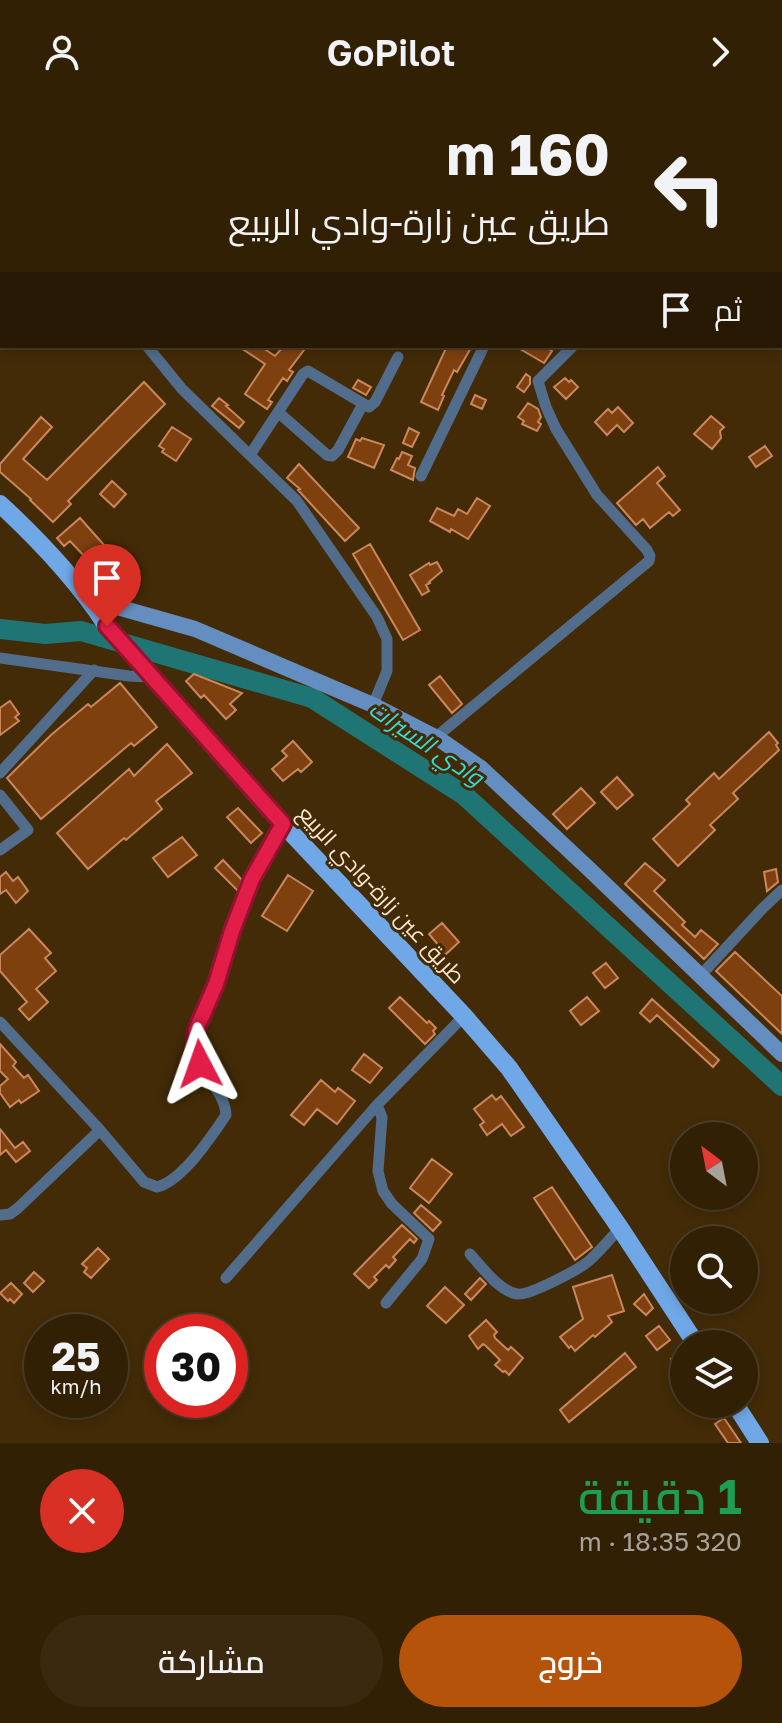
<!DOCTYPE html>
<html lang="ar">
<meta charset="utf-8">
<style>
:root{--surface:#322005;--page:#3a280f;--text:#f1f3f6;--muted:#a8a39a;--line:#4d3e27;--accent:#b45309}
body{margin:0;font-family:"Golos Text",Cairo,sans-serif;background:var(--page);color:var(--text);direction:rtl;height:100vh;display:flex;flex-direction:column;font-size:30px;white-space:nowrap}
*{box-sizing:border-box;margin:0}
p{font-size:26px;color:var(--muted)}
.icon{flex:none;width:44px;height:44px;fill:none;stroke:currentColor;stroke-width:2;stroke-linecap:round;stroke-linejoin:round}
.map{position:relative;height:1339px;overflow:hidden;direction:ltr}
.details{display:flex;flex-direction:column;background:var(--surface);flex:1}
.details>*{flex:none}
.guide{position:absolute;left:0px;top:0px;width:782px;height:244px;box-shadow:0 4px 12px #0003,0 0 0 2px var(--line);direction:rtl;background:#322005;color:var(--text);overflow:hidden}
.needle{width:52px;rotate:328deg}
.controls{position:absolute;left:670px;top:1018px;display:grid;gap:16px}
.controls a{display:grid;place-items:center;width:88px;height:88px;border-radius:50%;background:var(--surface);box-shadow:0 4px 12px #0003,0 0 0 2px var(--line);font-size:40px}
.speed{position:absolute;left:24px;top:1210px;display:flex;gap:16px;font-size:40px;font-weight:700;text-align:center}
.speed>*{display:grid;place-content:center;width:104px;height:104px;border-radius:50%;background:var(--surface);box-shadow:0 4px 12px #0003,0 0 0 2px var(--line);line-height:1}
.speed small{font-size:20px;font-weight:400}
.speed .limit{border:12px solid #d22;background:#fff;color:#111}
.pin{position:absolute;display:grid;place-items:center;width:68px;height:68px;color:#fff;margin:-82px -34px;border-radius:50% 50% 50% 0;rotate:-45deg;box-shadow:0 0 8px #0007}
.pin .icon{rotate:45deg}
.me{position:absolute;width:88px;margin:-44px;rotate:356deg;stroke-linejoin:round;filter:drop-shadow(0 0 6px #0008)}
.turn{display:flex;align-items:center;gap:28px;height:168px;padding:0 40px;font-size:36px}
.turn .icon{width:104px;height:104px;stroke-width:2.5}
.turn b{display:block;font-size:56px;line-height:68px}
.then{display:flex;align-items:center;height:76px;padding:0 40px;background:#0003;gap:16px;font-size:30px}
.round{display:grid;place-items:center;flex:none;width:84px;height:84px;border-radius:42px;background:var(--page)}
.overview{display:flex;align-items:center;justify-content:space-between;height:136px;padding:0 40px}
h1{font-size:48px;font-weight:600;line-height:60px;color:#1e9e55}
.button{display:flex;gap:16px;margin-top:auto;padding:16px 40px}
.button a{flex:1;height:92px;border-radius:48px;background:var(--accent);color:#fff;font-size:32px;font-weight:600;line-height:92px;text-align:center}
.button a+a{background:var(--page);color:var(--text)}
header{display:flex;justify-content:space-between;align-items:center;height:104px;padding:0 40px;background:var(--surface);font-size:36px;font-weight:600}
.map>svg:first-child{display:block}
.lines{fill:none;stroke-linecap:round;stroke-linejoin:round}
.river{stroke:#1f7573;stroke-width:20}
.building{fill:#7f400f;stroke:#ca875d;stroke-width:2}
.street{stroke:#526d8c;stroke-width:11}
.secondary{stroke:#638ebf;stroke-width:16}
.primary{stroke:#6fa7e7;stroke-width:18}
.route-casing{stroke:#92132f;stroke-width:20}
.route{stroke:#e11d48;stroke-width:14}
.labels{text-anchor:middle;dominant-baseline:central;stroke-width:6;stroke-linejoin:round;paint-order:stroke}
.street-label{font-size:22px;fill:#fce7cf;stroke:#432b07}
.water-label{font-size:24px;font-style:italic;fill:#38dbd7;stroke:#432b07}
</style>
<header><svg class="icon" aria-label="forward" viewBox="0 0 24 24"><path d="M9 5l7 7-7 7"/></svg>GoPilot<svg class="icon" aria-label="person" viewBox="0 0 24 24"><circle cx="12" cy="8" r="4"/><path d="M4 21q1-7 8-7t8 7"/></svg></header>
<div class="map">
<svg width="782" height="1339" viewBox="0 0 782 1339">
<rect width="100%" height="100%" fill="#432b07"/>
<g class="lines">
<path class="river" d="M0 525 45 530 81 527 312 594 464 691 782 982"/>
</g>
<path class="building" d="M238 242H260L275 252 284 242H307L289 266 293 268 287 277 283 274 268 296 272 298 267 305 245 290 265 260Z
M447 242H472L457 268 454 266 442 291 444 292 438 306 421 298Z
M515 242H543L552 247 544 259Z
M526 270 530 273V280L524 288 517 283Z
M565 274 569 278 571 276 578 283 566 295 554 283Z
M358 276 371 283 366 291 353 284Z
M144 278 165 300 68 397 71 400 53 418 30 396 31 395 0 368V360L41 313 52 323 23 355 47 376Z
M475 291 486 296 482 305 471 300Z
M219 294 228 301 226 302 244 318 239 324 212 302Z
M528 299 538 305 541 313 538 318 541 320 537 327 522 320 524 317 518 313Z
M618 303 633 319 624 328 617 321 607 331 595 318 608 305 612 309Z
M711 312 724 323 720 327 721 334 712 345 694 330Z
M172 323 191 335 176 357 162 348 164 345 159 342Z
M409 324 419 329 412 343 403 339Z
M362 334 384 341 374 364 348 353 356 335 360 337Z
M765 342 772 352 756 363 749 353Z
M402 348 412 352 408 361 415 364 413 376 391 366 397 354 399 355Z
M299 360 359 424 345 437 298 386 300 385 287 374Z
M658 363 665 372 657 379 680 406 673 412 669 408 650 424 643 415 636 421 617 399Z
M112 377 126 390 114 403 100 390Z
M477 394 490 402 468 435 451 425 450 428 430 417 437 404 454 412 458 405 467 410Z
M80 414 121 460 106 475 70 437 64 442 57 434Z
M370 440 420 526 403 536 353 450Z
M437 458 442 467 429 478 430 479 426 481 429 487 422 491 410 471 429 459 430 461Z
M194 570 242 589 230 600 236 606 226 615 204 591 201 594 186 577Z
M440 572 462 600 452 609 429 581Z
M120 579 157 623 134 642 131 639 41 715 7 674 51 631 88 600 91 603Z
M10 597 19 610 15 613 19 617 0 631V604Z
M769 628 778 639 776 641 779 646 733 689 738 695 710 721 715 726 678 762 653 735 690 700 686 696 714 669 719 675Z
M293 637 312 658 301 668 298 665 283 677 272 665 287 652 282 647Z
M167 640 192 669 156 697 162 705 126 736 124 734 88 765 57 729 129 665 134 672Z
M617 673 633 691 617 705 601 688Z
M581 684 595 699 567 725 553 710Z
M238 704 262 729 251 739 227 713Z
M182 733 197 751 168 773 153 754Z
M223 756 242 776 238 787 215 764Z
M645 759 665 776 654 787 685 818 682 821 695 833 701 826 718 840 704 855 625 780Z
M776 765 778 778 767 787 764 768Z
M6 768 13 777 18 773 28 787 16 799 6 786 0 790V773Z
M288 771 313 787 287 827 262 812Z
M442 819 459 838 444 852 438 845 440 843 429 830Z
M29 825 51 849 45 854 56 867 36 885 48 898 29 916 19 905 27 898 0 867V851Z
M735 848 782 892V930L716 867Z
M606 859 618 874 605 884 593 869Z
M400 893 427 919 429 917 436 924 433 927 435 930 425 940 389 904Z
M587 893 599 907 581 921 570 907Z
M652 895 719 956 713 963 657 911 650 918 640 909Z
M0 940 16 958 13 962 24 974 28 971 39 987 21 999 19 996 10 1003 0 989V982L8 975 0 967Z
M364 950 382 964 370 979 352 966Z
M321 976 335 988 338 984 355 997 337 1020 317 1005 304 1021 291 1011Z
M492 991 496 996 501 992 524 1023 511 1032 502 1020 487 1031 480 1021 484 1018 474 1005Z
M0 1025 15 1044 23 1038 30 1047 16 1058 6 1046 0 1051Z
M432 1055 452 1070 429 1099 410 1084Z
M552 1083 592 1143 575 1156 534 1094Z
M421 1101 441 1118 433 1127 414 1109Z
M402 1121 417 1135 414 1139 410 1135 393 1153 396 1156 389 1164 386 1161 374 1173 377 1176 369 1184 354 1170Z
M98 1144 109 1155 91 1174 84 1168 87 1164 82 1160Z
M34 1168 44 1177 33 1188 24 1179Z
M612 1171 624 1207 608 1212 612 1218 595 1233 593 1231 575 1247 571 1242 569 1244 560 1233 583 1215 573 1183Z
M480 1174 486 1180 471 1196 465 1190Z
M11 1179 22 1190 14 1199 10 1195 8 1197 0 1189Z
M445 1183 464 1201 446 1219 427 1202Z
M644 1190 653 1204 646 1211 634 1200Z
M486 1216 497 1228 494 1231 495 1234 508 1246 511 1243 523 1254 509 1271 505 1267 503 1268 495 1261 500 1256 486 1242 483 1240 478 1245 469 1232Z
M659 1222 670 1236 657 1246 646 1232Z
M684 1247V1274L671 1255Z
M625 1249 636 1263 569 1318 560 1306Z
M724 1314 741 1339H728L715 1320Z"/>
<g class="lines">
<path class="street" d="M98 2 101 0
M238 2 239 0
M593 2 594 0
M0 71 2 73
M0 157 2 155
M147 242 182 285 297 397 377 513 387 535V567L373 601
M279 309 327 351 332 352 338 346 363 300
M250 351 303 270 308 267 369 303 375 298 398 253
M421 372 484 242
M0 554 129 572 151 573
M436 633 649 457 650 452 647 446 597 391 556 325 546 303 538 277 573 242
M0 669 94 566
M0 691 28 726 0 746
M700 872 762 805 782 786
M0 918 100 1026 144 1078 157 1083C182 1077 212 1032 226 1011 225 985 197 969 194 945 191 923 208 900 216 880 230 846 236 809 252 775 261 756 272 738 283 720
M377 1001 382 1013 378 1067 383 1087 392 1100 429 1135 422 1155 386 1199
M0 1111 10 1110 18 1104 100 1026
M470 1150C482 1163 499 1187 517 1190 529 1192 580 1165 590 1156 601 1146 610 1135 620 1124
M226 1174 377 1001 464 912"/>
<path class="secondary" d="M89 495 195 525 373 601 439 635 481 664 588 764 782 950"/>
<path class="primary" d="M0 400C40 437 77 476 107 522L266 702 464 912 509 964 620 1124 696 1240
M735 1300 760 1339"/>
</g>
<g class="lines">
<g class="route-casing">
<path id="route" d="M107 522 283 720 252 775 232 827 216 880 196 926 194 949 200 960"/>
</g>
<use href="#route" class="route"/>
</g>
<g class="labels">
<g class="street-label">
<text transform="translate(382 790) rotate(47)">طريق عين زارة-وادي الربيع</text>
</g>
<g class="water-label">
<text transform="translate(427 638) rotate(34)">وادي السيرات</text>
</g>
</g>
</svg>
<div class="controls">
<a><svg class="needle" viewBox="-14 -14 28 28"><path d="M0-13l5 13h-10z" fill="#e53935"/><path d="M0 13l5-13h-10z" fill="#a8a39a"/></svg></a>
<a><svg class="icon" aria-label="search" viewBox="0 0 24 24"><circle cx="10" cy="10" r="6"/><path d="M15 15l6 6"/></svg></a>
<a><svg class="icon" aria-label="layers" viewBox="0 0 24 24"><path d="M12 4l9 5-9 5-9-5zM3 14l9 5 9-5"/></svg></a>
</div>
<div class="speed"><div>25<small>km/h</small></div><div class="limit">30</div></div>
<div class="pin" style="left:107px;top:522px;background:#d93025"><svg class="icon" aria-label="arrive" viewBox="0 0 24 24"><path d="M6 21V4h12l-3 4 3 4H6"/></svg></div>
<svg class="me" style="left:200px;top:960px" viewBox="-20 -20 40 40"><path d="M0-17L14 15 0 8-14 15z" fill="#e11d48" stroke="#fff" stroke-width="4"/></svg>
<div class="guide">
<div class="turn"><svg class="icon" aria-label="left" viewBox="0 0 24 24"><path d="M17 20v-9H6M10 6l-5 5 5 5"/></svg><div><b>160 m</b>طريق عين زارة-وادي الربيع</div></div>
<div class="then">ثم<svg class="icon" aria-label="arrive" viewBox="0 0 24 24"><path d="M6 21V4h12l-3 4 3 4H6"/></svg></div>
</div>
</div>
<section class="details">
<div class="overview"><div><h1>1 دقيقة</h1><p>320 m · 18:35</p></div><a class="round" style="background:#d93025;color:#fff"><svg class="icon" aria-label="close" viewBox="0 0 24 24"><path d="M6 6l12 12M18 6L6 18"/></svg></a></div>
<div class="button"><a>خروج</a><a>مشاركة</a></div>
</section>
